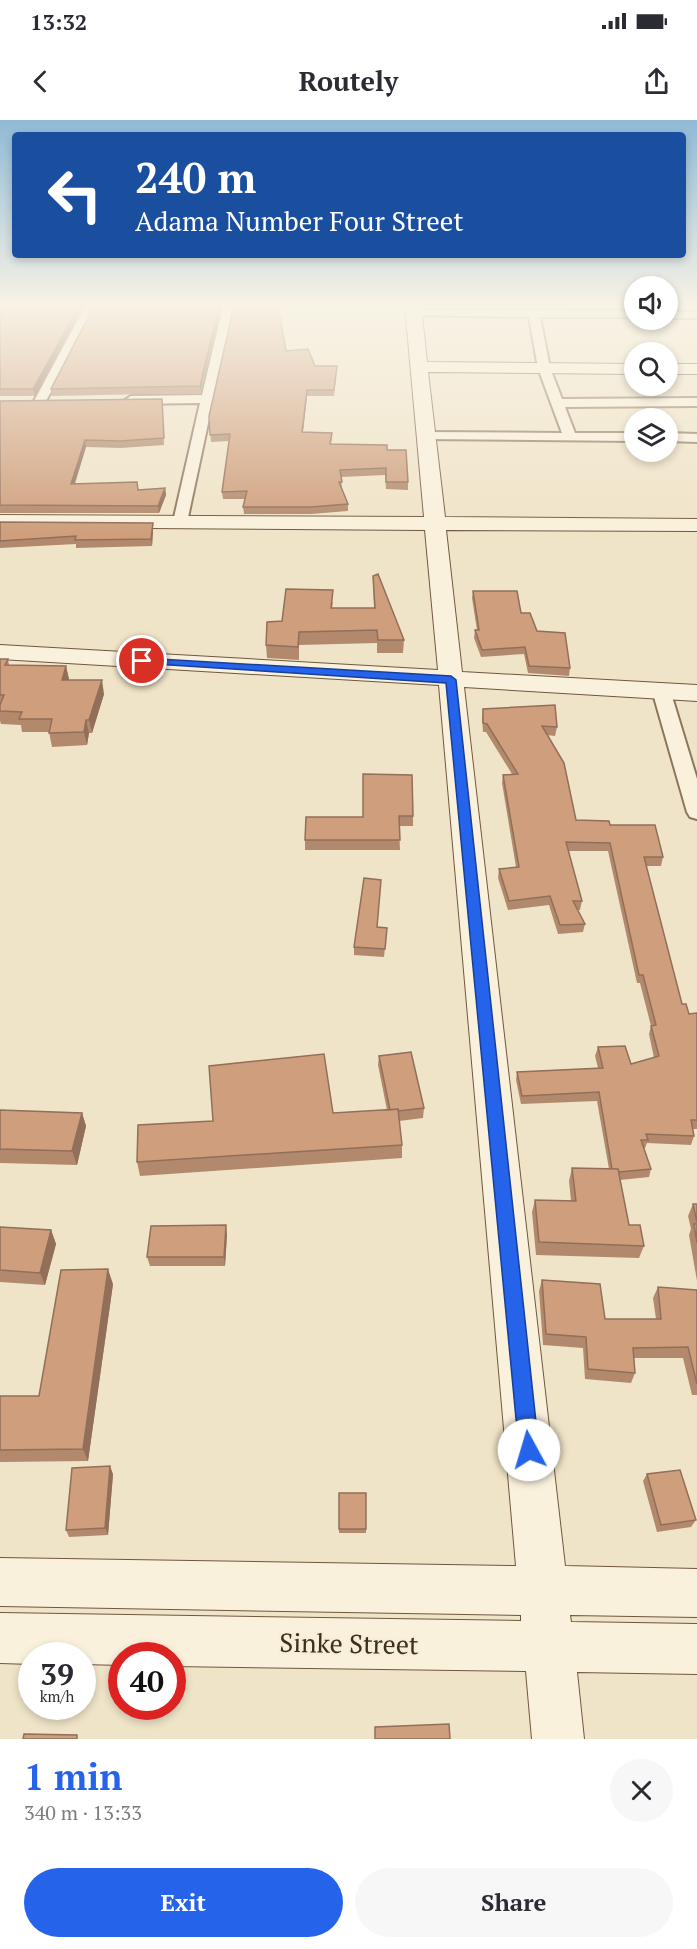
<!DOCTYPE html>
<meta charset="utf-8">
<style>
:root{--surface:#fff;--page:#f7f7f7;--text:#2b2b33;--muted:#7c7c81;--accent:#2563eb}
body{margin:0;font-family:"PT Serif",serif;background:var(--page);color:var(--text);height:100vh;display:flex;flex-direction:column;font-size:22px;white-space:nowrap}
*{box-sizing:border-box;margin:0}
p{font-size:20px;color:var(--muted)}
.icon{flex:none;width:33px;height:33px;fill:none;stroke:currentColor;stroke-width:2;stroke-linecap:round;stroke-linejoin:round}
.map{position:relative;height:1619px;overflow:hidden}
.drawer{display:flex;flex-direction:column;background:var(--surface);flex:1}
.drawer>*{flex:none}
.top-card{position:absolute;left:12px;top:12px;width:674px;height:126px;border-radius:6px;box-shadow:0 3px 9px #0003;background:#1a4fa0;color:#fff;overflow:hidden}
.buttons{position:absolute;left:624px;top:156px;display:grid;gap:12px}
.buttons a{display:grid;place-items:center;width:54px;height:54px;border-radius:50%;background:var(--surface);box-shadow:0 3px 9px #0003;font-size:30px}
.speed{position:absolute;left:18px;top:1522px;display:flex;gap:12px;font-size:30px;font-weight:700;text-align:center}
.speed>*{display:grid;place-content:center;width:78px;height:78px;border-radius:50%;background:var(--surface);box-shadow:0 3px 9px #0003;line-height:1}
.speed small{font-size:15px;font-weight:400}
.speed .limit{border:9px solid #d22;background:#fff;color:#111}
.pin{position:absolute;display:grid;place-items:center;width:51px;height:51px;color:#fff;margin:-26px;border:3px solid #fff;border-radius:50%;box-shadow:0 2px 6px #0007}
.me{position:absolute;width:66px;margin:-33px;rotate:354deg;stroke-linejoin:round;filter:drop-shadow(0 0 4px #0008)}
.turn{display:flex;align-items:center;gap:21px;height:126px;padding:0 24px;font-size:27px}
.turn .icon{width:78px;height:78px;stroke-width:2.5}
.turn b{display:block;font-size:42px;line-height:51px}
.round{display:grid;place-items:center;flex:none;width:63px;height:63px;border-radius:32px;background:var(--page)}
.headline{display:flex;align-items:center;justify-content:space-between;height:102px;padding:0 24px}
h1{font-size:36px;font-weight:600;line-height:45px;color:var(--accent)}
.primary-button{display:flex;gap:12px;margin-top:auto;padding:12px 24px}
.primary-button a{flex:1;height:69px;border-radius:36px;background:var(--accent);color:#fff;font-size:24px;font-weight:600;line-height:69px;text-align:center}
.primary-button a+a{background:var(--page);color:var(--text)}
.status{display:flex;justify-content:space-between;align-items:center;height:42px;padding:0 30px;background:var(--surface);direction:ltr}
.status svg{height:16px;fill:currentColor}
header{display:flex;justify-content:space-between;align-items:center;height:78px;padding:0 24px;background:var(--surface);font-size:27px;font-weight:600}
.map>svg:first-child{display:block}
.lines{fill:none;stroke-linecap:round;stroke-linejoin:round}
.street-casing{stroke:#8d765c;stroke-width:4}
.secondary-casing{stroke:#6f573f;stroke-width:2}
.street{fill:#faf1dc;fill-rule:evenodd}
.secondary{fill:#faf1dc;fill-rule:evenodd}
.wall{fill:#b2896c}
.shaded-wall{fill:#916f58}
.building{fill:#cf9f7d;stroke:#916f58;stroke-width:1.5}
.route{fill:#2563eb;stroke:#184099;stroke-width:1.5}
.labels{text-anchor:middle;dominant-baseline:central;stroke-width:5;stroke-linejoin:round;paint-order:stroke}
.near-street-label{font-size:26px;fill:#3d2e20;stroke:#f7eed8}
</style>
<div class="status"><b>13:32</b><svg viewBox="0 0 49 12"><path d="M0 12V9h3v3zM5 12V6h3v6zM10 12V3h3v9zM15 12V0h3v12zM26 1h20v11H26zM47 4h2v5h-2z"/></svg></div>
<header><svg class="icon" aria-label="back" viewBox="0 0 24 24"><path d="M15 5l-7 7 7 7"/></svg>Routely<svg class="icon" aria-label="share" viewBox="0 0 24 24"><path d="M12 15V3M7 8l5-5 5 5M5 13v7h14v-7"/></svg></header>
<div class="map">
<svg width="697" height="1619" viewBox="0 0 697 1619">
<rect width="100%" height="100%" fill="#f0e4c8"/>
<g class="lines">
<g class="street-casing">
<path id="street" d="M85 186H96L46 281 40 285 36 284 34 281Z
M223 186H233L187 402 180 406 173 402 200 283 131 284 125 280 131 276 202 275Z
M414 190 634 191V197H540L550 248 562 279 697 278V286L565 287 575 313H634V321L421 319 419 316 421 313 426 312 562 313 538 248 529 197 410 195V191Z
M668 192H697V198H668Z
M668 313 697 314V322L668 321Z
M661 565 667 566 670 570 697 659V699L690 697 687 692 652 570 655 566Z"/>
</g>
<g class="secondary-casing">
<path id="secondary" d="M405 186H421L427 242 634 244V254L428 252 445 397 697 399V411L446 410 462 552 697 565V581L464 567 565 1446 697 1449V1497L570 1495 571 1502 697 1504V1554L577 1552 584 1619H532L526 1551 172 1546V1536H122V1545L82 1544V1536H32V1544L0 1543V1493L521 1501V1495L0 1486V1438L516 1446 439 565 0 539V525L438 550 425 410 0 407V395L424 397Z
M668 244H697V254H668Z"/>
</g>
<use href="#street" class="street"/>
<use href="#secondary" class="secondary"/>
</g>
<path class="wall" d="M0 186H84L35 276H0Z
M221 186 200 273 52 276 51 269Z
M286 231 315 246H337L334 276H307L303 312 332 313 331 324 387 330 408 362V370L386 369 385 355 341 357 342 369 348 384V391L311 394H244L243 387 245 379H223L222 372 229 321 211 322 209 296Z
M162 279 164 325 121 328 86 327 75 364 138 370 165 368 166 375 159 393H0V281Z
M0 402 153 403V410L152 426 76 428V424L0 428Z
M373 456 404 520 403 533H377V523L299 525V540L267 538 266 525 282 501 333 482 332 488H374Z
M473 471 521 493 570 548 569 556 528 553 524 534 481 537 474 518 475 510H477L472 478Z
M0 539H8L9 545 66 546 69 560 104 574 92 613H89L87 625 52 627 49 612H22L21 605 1 604 0 601Z
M483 589 557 607 555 616 547 615 576 700 610 705 663 737 661 746H646L682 884 689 894 697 893V1009H692L694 1016 691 1025 647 1023 645 1028H644L651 1049 649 1057 620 1060 629 1105 644 1126 639 1138 536 1135 532 1092 535 1080 571 1081 569 1061 572 1048 609 1049 597 981 521 984 516 960 517 952 598 948 595 936 598 927 631 944 654 938 649 914 651 906 640 863H637L608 731H568L582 781 580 790H577L585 804 583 812 558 814 549 785 508 790 498 758 499 749 516 747 502 663 503 655 512 654 486 612H483L482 598Z
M363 654 413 696V706H399L400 730H305V720L363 697Z
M377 807 387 808 384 837 354 835V827Z
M379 936 424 988 423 998 399 1001 402 1025V1038L140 1056 137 1042 333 993 387 990 378 945Z
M0 990 82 993 86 1006 77 1045 0 1043Z
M693 1084H697V1161L689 1115 691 1109 688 1096Z
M0 1107 51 1110 56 1124 45 1165 0 1162Z
M227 1114 225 1146H150L147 1137Z
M542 1160 605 1199H656L653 1178 658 1167 697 1170V1275H692L683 1238H634L635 1253 631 1263 585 1259 583 1228 543 1225 539 1171Z
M113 1164 88 1341 0 1342V1276H39Z
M113 1354 108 1415 69 1417 66 1410Z
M647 1354 696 1400 691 1407 657 1412 643 1361Z
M339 1373H366V1413H339Z"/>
<path class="shaded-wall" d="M79 186H84L35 276 33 269Z
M219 186H221L200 273V266Z
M307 270V276L302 319V312Z
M85 320 86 327 72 371 71 364Z
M165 368 166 375 159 393 158 386Z
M153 403V410L152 426 151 419Z
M66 546 69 559 65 573 62 560Z
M102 560 104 574 92 613 89 600Z
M86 600 89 613 87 625 84 612Z
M82 993 86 1006 77 1045 72 1031Z
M226 1105 227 1114 225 1146 224 1137Z
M51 1110 56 1124 45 1165 40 1153Z
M108 1149 113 1164 88 1341 83 1329Z
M110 1346 113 1354 108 1415 105 1408Z"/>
<path class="building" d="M0 186H79L33 269H0Z
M94 186H219L200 266 51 269Z
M234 186H278L286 231 308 229 315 246H337L334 270H307L302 312 332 313 330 324 387 325V330H406L408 362H386V348L340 350 342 362H339L348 384 311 387H243L247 371 222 372 230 314 210 315 209 296Z
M162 279 164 318 120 321 85 320 71 364 137 362 138 370 165 368 158 386 0 385V281Z
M0 402 153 403 151 419 75 420 76 416 0 421Z
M378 454 404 520H378L377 510 299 512 298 527 266 525 267 502 282 501 286 469 333 470 331 488H375L373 456Z
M473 471H517L521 493H530L537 511 565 513 570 548 529 546 525 527 482 530 475 510H479Z
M0 539H8L5 545 66 546 62 560H102L89 600H86L84 612 49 613 52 599H19L22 592 0 591V585L4 575H0Z
M555 585 557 607 542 606 564 643 576 700 609 701 610 705H655L663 737H644L682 884H686L689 894 697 893V1000H691L694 1016 646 1014 648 1020H641L651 1049 619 1052 618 1049H612L599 972 522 976 517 952 603 948 598 927 625 926 631 944 659 936 651 906 656 905 643 855H639L610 723 566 722 582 781H573L585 804 560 805 550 776 509 781 499 749 519 747 503 655 518 654 487 604 483 603V589Z
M363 654 412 655 413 696H399L400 720H305L306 697H363Z
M364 758 381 760 377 807 387 808 385 829 354 827Z
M411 932 424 988 398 991V989L390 990 379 936Z
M324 934 333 993 398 989 402 1025 137 1042 138 1005 213 1001 209 946Z
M0 990 82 993 72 1031 0 1029Z
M572 1048 618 1049 629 1105H640L644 1126 539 1122 535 1080 576 1081Z
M693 1084H697V1102Z
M694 1104H697V1123Z
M226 1105 224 1137H147L151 1106Z
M0 1107 51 1110 40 1153 0 1150Z
M108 1149 83 1329 0 1330V1276H39L61 1150Z
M542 1160 600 1164 605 1199H661L658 1167 697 1170V1264L688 1227 633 1228 635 1253 588 1249 586 1217 546 1214Z
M110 1346 105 1408 66 1410 72 1348Z
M680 1350 696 1400 661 1405 647 1354Z
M339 1373H366V1409H339Z
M449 1604 450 1619H375V1607Z
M24 1614 77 1615V1619H23Z"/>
<linearGradient id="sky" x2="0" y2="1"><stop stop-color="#8fbad6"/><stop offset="0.45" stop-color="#f8f3e6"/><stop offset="1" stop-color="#f8f3e6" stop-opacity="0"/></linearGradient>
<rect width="697" height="413" fill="url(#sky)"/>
<path class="route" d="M142 538 451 556 456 560 539 1330 536 1337 529 1340 522 1337 519 1330 446 563 139 543 137 541Z"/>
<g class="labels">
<g class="near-street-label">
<text transform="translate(349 1523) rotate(1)">Sinke Street</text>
</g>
</g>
</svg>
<div class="buttons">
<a><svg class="icon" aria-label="sound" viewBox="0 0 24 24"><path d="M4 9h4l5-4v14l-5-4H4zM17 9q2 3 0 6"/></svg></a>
<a><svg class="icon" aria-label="search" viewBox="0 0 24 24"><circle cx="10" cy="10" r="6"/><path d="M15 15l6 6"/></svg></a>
<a><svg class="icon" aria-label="layers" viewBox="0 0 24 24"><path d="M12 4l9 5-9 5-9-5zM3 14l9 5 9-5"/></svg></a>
</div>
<div class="speed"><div>39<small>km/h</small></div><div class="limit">40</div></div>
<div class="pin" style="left:142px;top:541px;background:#d93025"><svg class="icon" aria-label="arrive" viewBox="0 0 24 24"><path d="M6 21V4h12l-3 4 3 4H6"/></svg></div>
<svg class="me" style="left:529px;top:1330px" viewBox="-20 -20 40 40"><circle r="19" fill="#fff"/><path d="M0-13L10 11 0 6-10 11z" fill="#2563eb"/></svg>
<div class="top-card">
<div class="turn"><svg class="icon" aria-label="left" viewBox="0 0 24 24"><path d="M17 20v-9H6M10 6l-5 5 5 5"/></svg><div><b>240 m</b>Adama Number Four Street</div></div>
</div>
</div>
<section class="drawer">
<div class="headline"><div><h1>1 min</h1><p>340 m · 13:33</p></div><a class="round"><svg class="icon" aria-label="close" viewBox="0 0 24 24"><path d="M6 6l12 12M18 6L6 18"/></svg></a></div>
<div class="primary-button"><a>Exit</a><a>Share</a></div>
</section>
